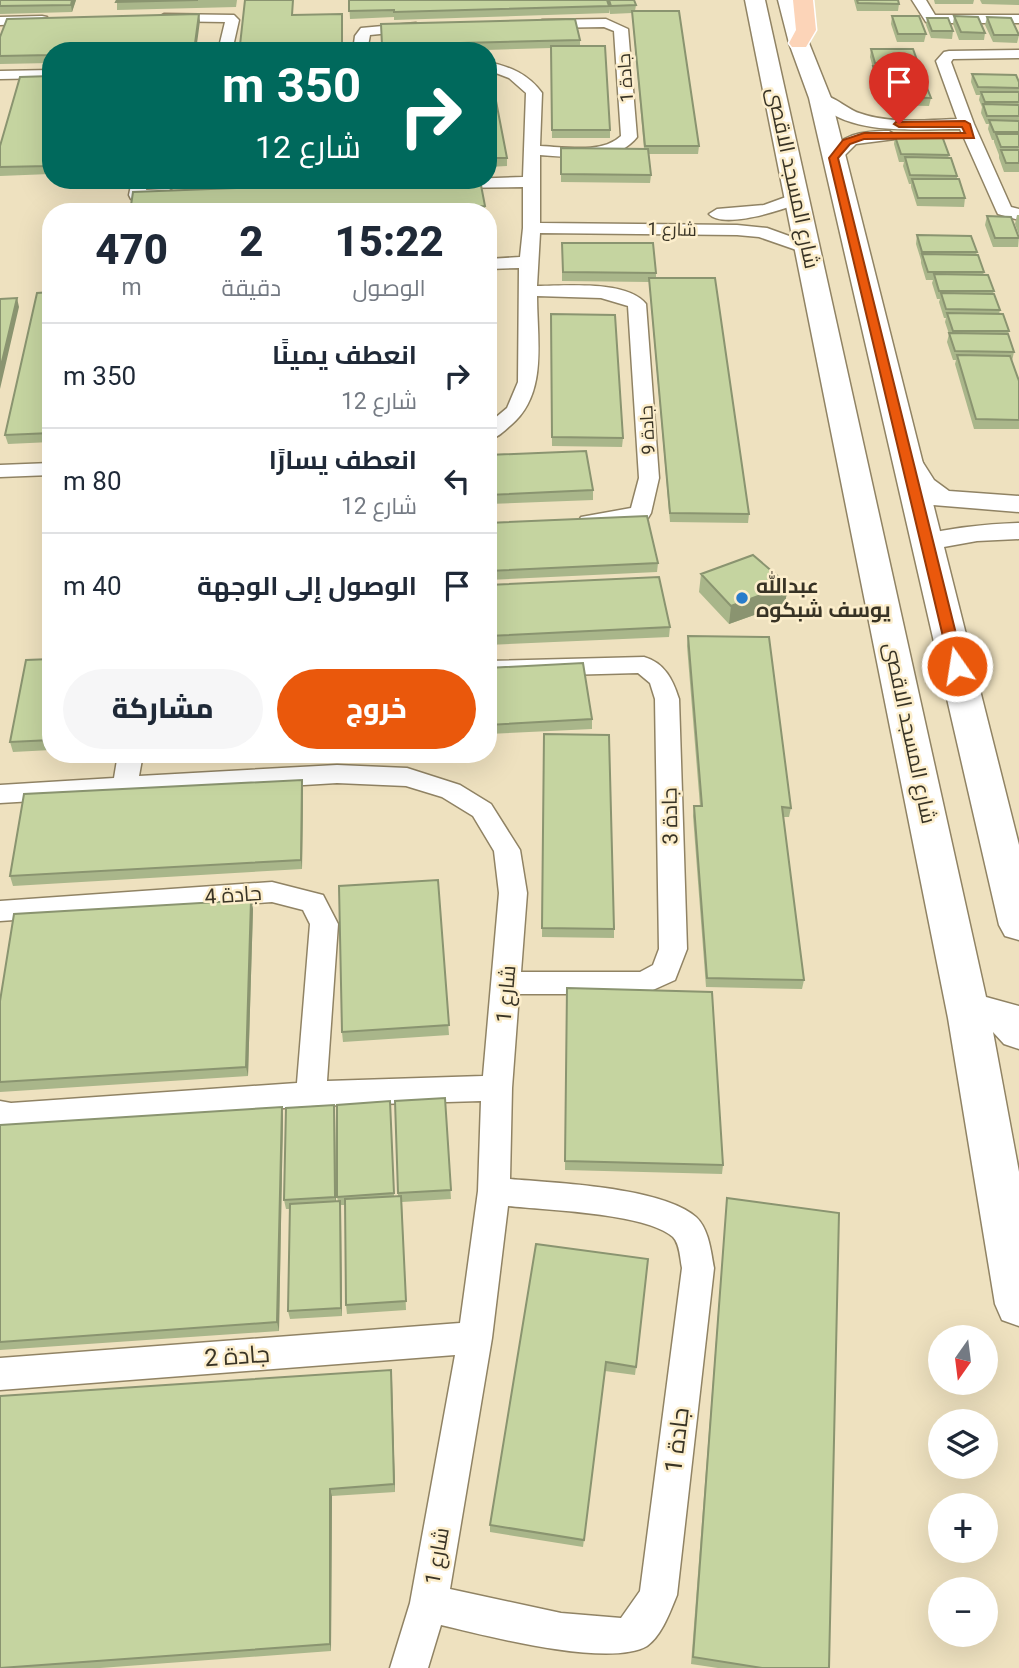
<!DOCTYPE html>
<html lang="ar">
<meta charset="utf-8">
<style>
:root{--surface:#fff;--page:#f6f6f7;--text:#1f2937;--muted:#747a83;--line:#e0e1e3;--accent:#ea580c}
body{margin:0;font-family:Roboto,Cairo,sans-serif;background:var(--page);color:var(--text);direction:rtl;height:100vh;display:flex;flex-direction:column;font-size:26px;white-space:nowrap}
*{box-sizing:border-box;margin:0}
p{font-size:23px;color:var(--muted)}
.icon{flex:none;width:38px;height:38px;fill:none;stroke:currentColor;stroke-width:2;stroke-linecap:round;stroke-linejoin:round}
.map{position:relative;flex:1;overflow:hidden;direction:ltr}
.panel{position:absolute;left:42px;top:203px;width:455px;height:560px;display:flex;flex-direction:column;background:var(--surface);border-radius:28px;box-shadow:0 7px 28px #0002;direction:rtl}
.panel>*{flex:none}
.banner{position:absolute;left:42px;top:42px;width:455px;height:147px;border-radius:28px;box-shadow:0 7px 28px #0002;direction:rtl;background:#00695c;color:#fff;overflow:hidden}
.needle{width:46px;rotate:194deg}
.buttons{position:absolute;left:928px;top:1325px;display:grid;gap:14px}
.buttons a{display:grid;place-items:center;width:70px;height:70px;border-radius:50%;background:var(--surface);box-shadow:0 7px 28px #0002;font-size:35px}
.pin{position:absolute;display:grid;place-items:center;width:60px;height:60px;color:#fff;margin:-72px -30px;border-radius:50% 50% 50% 0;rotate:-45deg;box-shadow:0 0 7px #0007}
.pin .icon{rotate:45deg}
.me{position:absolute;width:77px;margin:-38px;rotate:347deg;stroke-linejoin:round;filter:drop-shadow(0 0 5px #0008)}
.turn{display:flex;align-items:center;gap:24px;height:147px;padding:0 21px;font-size:32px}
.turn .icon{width:91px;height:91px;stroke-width:2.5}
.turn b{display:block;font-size:49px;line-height:60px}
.eta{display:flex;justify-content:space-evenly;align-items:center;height:119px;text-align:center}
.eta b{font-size:42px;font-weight:800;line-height:49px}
.button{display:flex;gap:14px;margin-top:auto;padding:14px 21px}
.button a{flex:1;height:80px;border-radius:42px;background:var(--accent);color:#fff;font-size:28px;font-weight:800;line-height:80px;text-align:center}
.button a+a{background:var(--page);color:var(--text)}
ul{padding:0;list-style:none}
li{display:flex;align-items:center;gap:21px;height:105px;padding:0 21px;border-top:2px solid var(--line)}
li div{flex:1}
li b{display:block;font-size:26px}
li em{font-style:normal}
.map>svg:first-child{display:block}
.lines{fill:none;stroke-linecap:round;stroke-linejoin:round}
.minor-casing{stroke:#908364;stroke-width:3}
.tertiary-casing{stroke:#908364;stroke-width:3}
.secondary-casing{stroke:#908364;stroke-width:3}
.primary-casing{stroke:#fff;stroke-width:3}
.minor{fill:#fff;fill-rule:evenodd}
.tertiary{fill:#fff;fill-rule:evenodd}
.secondary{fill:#fff;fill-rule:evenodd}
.primary{fill:#fcd4b8;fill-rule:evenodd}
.wall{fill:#a9b68a}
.shaded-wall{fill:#8a9470}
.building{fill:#c5d4a0;stroke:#8a9470;stroke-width:2}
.route{fill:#ea580c;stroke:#983908;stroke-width:2}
.poi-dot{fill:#287ccb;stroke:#fceecc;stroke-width:2.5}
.labels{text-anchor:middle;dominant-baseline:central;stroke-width:5;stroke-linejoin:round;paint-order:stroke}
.far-street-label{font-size:18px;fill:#383325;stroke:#fceecc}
.street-label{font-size:21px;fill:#383325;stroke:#fceecc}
.poi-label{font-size:21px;font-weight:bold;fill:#383325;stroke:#fceecc;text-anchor:start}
.near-street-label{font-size:24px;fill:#383325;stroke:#fceecc}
</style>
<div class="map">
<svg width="1019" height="1668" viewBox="0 0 1019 1668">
<rect width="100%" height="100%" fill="#eee1bf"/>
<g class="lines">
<g class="minor-casing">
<path id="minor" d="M912 0H926L935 15H1019V23H931L926 22Z
M164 14 234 15 239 20 232 51H218L225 22 159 21 157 18Z
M42 16 47 17V23L0 25V17Z
M606 19 628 29 637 137C616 164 571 157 540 155V223L737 225 767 228 814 245 817 249 808 254 759 237 737 235 540 233 537 286C566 286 627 280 646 304L659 478 651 513 648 518 589 528 581 527 578 522 581 517 631 508 639 478 628 306 601 298 537 296C537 340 548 394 511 425 504 431 498 438 488 440V424L507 408 518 382 519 268 488 269V259L520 257 523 228V187L445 188 437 183 439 180 523 177 526 93 509 78 488 70V62C511 67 528 74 542 93L540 146C565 147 602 154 621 136L614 31 604 27 542 28 535 24 542 20Z
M416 23 423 27 421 30 370 35 367 51H353L355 36 361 28Z
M1019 50V58L953 59 951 62 974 124 1011 207 1019 209V220L998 214 996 210 960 129C914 129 846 137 812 98L815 95C829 91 845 108 859 113 889 124 925 120 957 119L936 61 944 52 949 51Z
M51 70V78L0 79V71Z
M889 131 897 136 895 139 856 144 839 161H827L825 158C841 134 861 131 889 131Z
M132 180H148L146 190 169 189 177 194 169 199H131L129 195Z
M797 193 805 198 803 202C784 209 724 230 709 214L717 209 764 205Z
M51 463V475L0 477V465Z
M644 657C665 663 673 680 679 699L687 949 675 980 644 994H519L512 1088 510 1179C555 1183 662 1187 696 1217 709 1229 711 1252 714 1268L677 1595C670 1612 662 1635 647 1646 609 1668 487 1636 441 1625L428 1668H390L410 1603 455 1355 0 1390V1358L460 1323 478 1191 481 1101 311 1106 11 1129 0 1127V1101L11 1103 297 1083 310 924 303 910 272 902 0 921V901L272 882 323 895 338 924 327 1081 483 1076 499 893 494 851 473 816 442 797 406 786 337 783 0 803V785L114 778 118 754H143L139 776 337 765 407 768 460 785 491 804 520 850 527 893 521 972H640L653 965 659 949 655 699 650 683 638 673 488 677V661ZM508 1206C545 1210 646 1213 673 1237 680 1244 680 1259 682 1268L640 1591 621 1618 561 1613 450 1589 492 1338Z"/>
</g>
<g class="tertiary-casing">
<path id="tertiary" d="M904 445 913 447 934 480 949 491 1019 496V512L933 505 915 491 891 453 895 447Z
M1019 523V539L977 541 927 550 917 548 913 542 917 536C951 528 984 524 1019 523Z"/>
</g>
<g class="secondary-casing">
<path id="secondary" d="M745 0H765L986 997 1019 1006V1049L1004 1044 993 1032 1019 1172V1326L1002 1320 995 1304 948 1018Z
M778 0H798L809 43 831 98 1019 845V940L1005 936 999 925 809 98 789 43Z"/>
</g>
<g class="primary-casing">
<path id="primary" d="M793 0H813L816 30 806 47H792L789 43 796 30Z"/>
</g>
<use href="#minor" class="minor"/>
<use href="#tertiary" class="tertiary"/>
<use href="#secondary" class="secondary"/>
<use href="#primary" class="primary"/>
</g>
<path class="wall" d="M0 0H76L72 12 0 14Z
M117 0H237L236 7 117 10Z
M293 0V15L342 22V50L241 51 240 45Z
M349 0H634L636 5 635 11 699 146 698 154H649L651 175 650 183 561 182V148L644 149 632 13 610 14 609 9V13L394 20V17L350 19Z
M854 0H898L899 4 898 11H857Z
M934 0H974L973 4H935Z
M980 0H1019V5L982 4Z
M892 16 926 34 924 42H897L891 24Z
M954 16 985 33 984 40H959L953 24Z
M987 17 1019 35 1017 43 993 42 985 25Z
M927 18 953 31 952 39 931 38 926 25Z
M200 21 51 51V63L0 64V37Z
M381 24 580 40V46L610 130V138H552L551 48 453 51H382Z
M871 49 918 63 917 69 921 80 920 83 931 98 929 106 884 105 879 90 880 88H876L872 74 873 68 870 57Z
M972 74 1019 82V172H1004L999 158V155L994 142V140H992L988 129 989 124H986L981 113 982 107 979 100 980 95H976L971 82Z
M51 76 50 174 0 176V146Z
M488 101 507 158V166L488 167Z
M895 136 949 155 948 158 957 176V179L965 198 964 207 917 206 911 187V184H909L903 166 904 162H899L894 144Z
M180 180H228L180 182Z
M485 206V212H130Z
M1017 215H1019V235L1015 224Z
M987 216 1019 236 1018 247H993L985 225Z
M917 235 977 252 976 255 984 272 983 275 994 291 993 294 1000 310 999 314 1009 331 1008 334 1014 352 1012 361 1019 381V429H974L955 364 956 360H953L947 342 949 334 945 322 946 318H944L939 302 940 299H937L932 283 933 280H926L921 263V260L916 244Z
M562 243 656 273V278L749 514 748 523 670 522 649 282 562 281Z
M51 292V442L8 444 5 435Z
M551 314 623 438 622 447 552 446Z
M488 455 593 490V500L488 504Z
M51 512V557H46L44 548Z
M488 523 658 563 657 572 488 580Z
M701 574 788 585 785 604 729 624 699 592Z
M488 585 670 627 669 637 488 645Z
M688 636 791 808 789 817H783L804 980 802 989 706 987 693 816 694 806H700L687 646Z
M51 659V750L13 752 10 742Z
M488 668 592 719V729L488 734Z
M544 734 614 929V938L542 937Z
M303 789 302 869 13 886 10 876Z
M438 880 449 1035 343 1042 342 1032Z
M251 900 253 909 248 1076 0 1092V1001Z
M567 988 723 1165 722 1174 565 1170Z
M445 1098 451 1199 402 1202 406 1310 347 1314 346 1305 345 1205H340L342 1316 290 1319 288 1311 290 1209H286L284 1200 335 1114 336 1202 338 1201 337 1197 390 1101 394 1196H398L395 1101Z
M282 1107 283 1116 279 1331 0 1350V1125Z
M727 1198 829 1668H718L691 1664Z
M536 1244 636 1367 635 1375 605 1371 583 1547 490 1532V1525Z
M391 1370 395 1492 332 1496 331 1651 100 1668H0Z"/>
<path class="shaded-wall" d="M72 0H76L72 12 71 5Z
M199 14 200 21 196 51H194Z
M51 156V171L50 174 48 166Z
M17 298 19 307 0 389V370Z
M788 585 785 604 729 624 731 606Z
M302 780 303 789 302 869 301 860Z
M251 900 253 909 248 1076 246 1067Z
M334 1105 335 1114 336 1206 335 1197Z
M282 1107 283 1116 279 1331 277 1322Z
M340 1201 341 1210 342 1316 341 1308Z
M391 1370 392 1379 395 1492 394 1484Z
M330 1489 332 1496 331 1651 330 1644Z"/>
<path class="building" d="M0 0H72L71 5 0 6Z
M117 0H198L116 2Z
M245 0H293L292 15 342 14V43L240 45Z
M349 0H607L609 6 394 12V10L349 11Z
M609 0H634L636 5 611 6Z
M857 0H898L899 4 858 3Z
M632 11H679L699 146H645Z
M199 14 194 51H51V55L0 56V37L7 19Z
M892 16H919L926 34H898Z
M954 16 978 17 985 33 961 32Z
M987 17 1011 18 1019 35H994Z
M927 18H948L953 31H932Z
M575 19 580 40 382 45 381 24Z
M551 46H605L610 130H552Z
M871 49H913L918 63H875Z
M873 66 916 67 921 80H877Z
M972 74 1016 75 1019 82V88L978 87Z
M51 76V156L48 166 0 167V146L20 77Z
M881 82 925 83 931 98 885 97Z
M981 92H1019V102H985Z
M488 101H496L507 158H488Z
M983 104 1019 105V116H987Z
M989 120 1019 121V132H994Z
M996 134H1019V147H1001Z
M895 136H942L949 155 901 154Z
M561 148 648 149 651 175 561 174Z
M1001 150H1019V163H1006Z
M905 157 951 158 957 176 910 175Z
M912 179H959L965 198H918Z
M446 180H480L485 206 344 212H130L133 192Z
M987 216 1011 217 1019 238H995Z
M917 235 971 236 977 252H922Z
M562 243H653L656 273 563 272Z
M922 254 978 255 984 272H928Z
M934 274 988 275 994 291H939Z
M649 278H715L749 514 670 513Z
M51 292V433L5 435 37 293Z
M941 293 994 294 1000 310 946 309Z
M17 298 0 370V299Z
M947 313 1003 314 1009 331H953Z
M551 314 615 315 623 438 552 437Z
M949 333 1008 334 1014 352 955 351Z
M957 355 1010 356 1019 381V420L976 419Z
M586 451 593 490 488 495V455Z
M51 512V547L44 548Z
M647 516 658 563 488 571V523Z
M753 555 788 585 731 606 701 574Z
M659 577 670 627 488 636V585Z
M688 636 769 637 791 808 782 807 804 980 707 978 694 806H702Z
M51 659V740L10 742 26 660Z
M583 663 592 719 488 725V668Z
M544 734 609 735 614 929 542 928Z
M302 780 301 860 10 876 24 794Z
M438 880 449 1025 342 1032 339 886Z
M251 900 246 1067 0 1082V1001L14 914Z
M567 988 712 992 723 1165 565 1161Z
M445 1098 451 1190 398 1193 395 1101Z
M390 1101 394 1193 337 1197V1105Z
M334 1105 335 1197 284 1200 286 1108Z
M282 1107 277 1322 0 1342V1125Z
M401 1196 406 1301 346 1305 345 1199Z
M727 1198 839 1213 829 1668H762L693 1657Z
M340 1201 341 1308 288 1311 290 1204Z
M536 1244 648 1259 636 1367 606 1362 584 1540 490 1525Z
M391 1370 394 1484 330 1489V1644L0 1668V1396Z"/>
<path class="route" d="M965 121 970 124 974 138 864 139 850 144 838 158 964 666 957 670 950 666 829 158 843 140 864 133H965L962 127H899L894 124 896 122Z"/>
<circle class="poi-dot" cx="742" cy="598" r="7"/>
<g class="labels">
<g class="far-street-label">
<text transform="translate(625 78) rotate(-94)">جادة 1</text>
<text transform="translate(672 229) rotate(1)">شارع 1</text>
<text transform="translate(647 430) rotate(-93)">جادة 9</text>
</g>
<g class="street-label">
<text transform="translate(793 178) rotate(78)">شارع المسجد الاقصى</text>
<text transform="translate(910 733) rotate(78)">شارع المسجد الاقصى</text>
<text transform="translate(670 816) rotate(-91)">جادة 3</text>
<text transform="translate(233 895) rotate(-4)">جادة 4</text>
<text transform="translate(506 994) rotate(-85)">شارع 1</text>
<text transform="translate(437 1556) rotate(-80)">شارع 1</text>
</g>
<g class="poi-label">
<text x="756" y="586">عبدالله<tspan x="756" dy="24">يوسف شبكوه</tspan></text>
</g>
<g class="near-street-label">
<text transform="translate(237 1356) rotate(-4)">جادة 2</text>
<text transform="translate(677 1440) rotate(-83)">جادة 1</text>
</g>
</g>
</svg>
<div class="buttons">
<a><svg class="needle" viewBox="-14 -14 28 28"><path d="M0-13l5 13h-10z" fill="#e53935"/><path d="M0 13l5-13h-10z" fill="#747a83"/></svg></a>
<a><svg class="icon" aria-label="layers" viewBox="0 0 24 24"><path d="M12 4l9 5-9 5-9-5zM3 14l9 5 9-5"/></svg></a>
<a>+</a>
<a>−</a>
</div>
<div class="pin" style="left:899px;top:124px;background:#d93025"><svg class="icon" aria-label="arrive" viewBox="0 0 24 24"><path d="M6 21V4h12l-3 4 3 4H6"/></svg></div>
<svg class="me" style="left:957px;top:666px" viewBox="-20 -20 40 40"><circle r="17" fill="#ea580c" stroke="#fff" stroke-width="3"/><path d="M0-11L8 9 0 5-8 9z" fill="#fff"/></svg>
<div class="banner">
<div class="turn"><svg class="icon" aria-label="right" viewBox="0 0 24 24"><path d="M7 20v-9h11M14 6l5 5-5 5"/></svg><div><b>350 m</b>شارع 12</div></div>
</div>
<section class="panel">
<div class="eta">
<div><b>15:22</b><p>الوصول</p></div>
<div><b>2</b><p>دقيقة</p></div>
<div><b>470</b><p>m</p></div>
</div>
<ul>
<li><svg class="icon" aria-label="right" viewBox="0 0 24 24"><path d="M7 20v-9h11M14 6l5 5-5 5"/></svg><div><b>انعطف يمينًا</b><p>شارع 12</p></div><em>350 m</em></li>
<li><svg class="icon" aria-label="left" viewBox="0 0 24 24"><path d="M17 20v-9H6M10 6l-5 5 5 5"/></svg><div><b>انعطف يسارًا</b><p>شارع 12</p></div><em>80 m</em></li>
<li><svg class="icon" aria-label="arrive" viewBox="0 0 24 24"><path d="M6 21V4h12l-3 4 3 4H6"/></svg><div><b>الوصول إلى الوجهة</b></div><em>40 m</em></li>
</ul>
<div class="button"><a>خروج</a><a>مشاركة</a></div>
</section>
</div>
